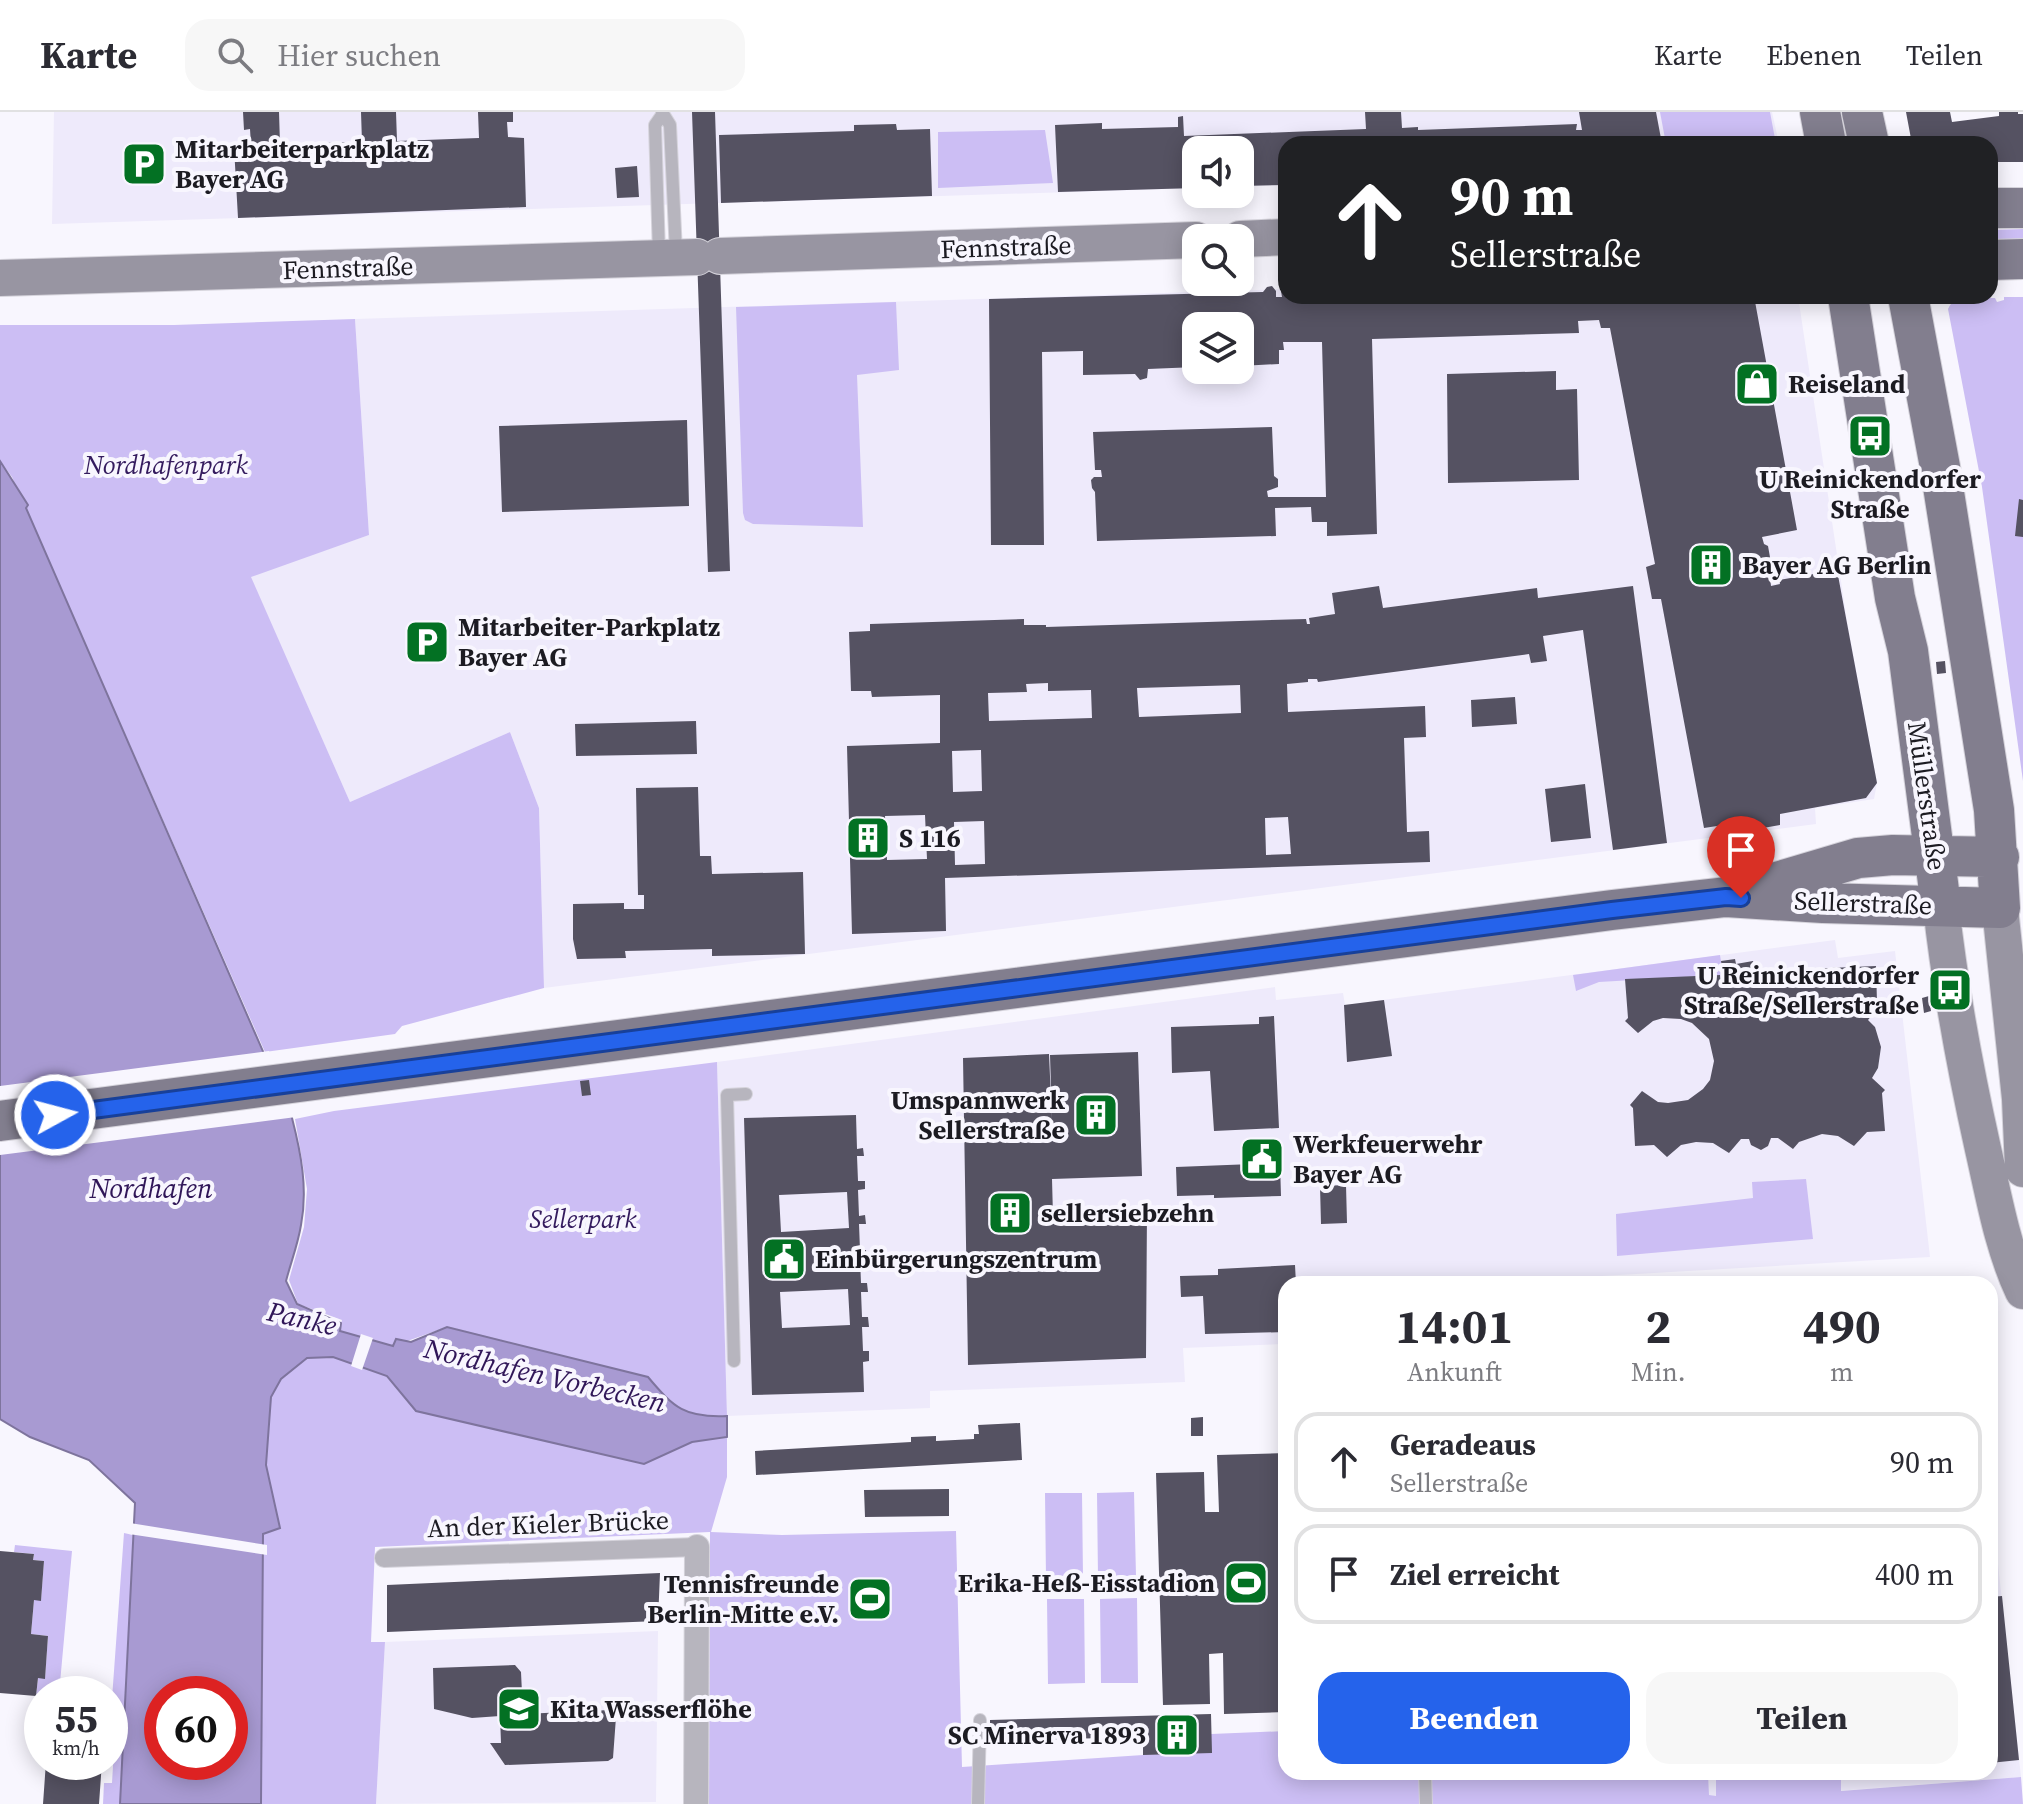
<!DOCTYPE html>
<html lang="de">
<meta charset="utf-8">
<style>
:root{--surface:#fff;--page:#f7f7f7;--text:#2b2b33;--muted:#7c7c81;--line:#e1e1e2;--accent:#2563eb}
body{margin:0;font-family:"Source Serif 4",serif;background:var(--page);color:var(--text);height:100vh;display:flex;flex-direction:column;font-size:30px;white-space:nowrap}
*{box-sizing:border-box;margin:0}
p{font-size:26px;color:var(--muted)}
.icon{flex:none;width:44px;height:44px;fill:none;stroke:currentColor;stroke-width:2;stroke-linecap:round;stroke-linejoin:round}
.map{position:relative;flex:1;overflow:hidden}
.sheet{position:absolute;left:1278px;top:1164px;width:720px;height:504px;display:flex;flex-direction:column;background:var(--surface);border-radius:24px;box-shadow:0 4px 20px #0003}
.sheet>*{flex:none}
.banner{position:absolute;left:1278px;top:24px;width:720px;height:168px;border-radius:24px;box-shadow:0 4px 20px #0003;background:#202124;color:#fff;overflow:hidden}
.tools{position:absolute;left:1182px;top:24px;display:grid;gap:16px}
.tools a{display:grid;place-items:center;width:72px;height:72px;border-radius:16px;background:var(--surface);box-shadow:0 4px 20px #0003;font-size:40px}
.speed{position:absolute;left:24px;top:1564px;display:flex;gap:16px;font-size:40px;font-weight:700;text-align:center}
.speed>*{display:grid;place-content:center;width:104px;height:104px;border-radius:50%;background:var(--surface);box-shadow:0 4px 20px #0003;line-height:1}
.speed small{font-size:20px;font-weight:400}
.speed .limit{border:12px solid #d22;background:#fff;color:#111}
.pin{position:absolute;display:grid;place-items:center;width:68px;height:68px;color:#fff;margin:-82px -34px;border-radius:50% 50% 50% 0;rotate:-45deg;box-shadow:0 0 8px #0007}
.pin .icon{rotate:45deg}
.me{position:absolute;width:88px;margin:-44px;rotate:83deg;stroke-linejoin:round;filter:drop-shadow(0 0 6px #0008)}
.turn{display:flex;align-items:center;gap:28px;height:168px;padding:0 40px;font-size:36px}
.turn .icon{width:104px;height:104px;stroke-width:2.5}
.turn b{display:block;font-size:56px;line-height:68px}
.eta{display:flex;justify-content:space-evenly;align-items:center;height:136px;text-align:center}
.eta b{font-size:48px;font-weight:700;line-height:56px}
.button{display:flex;gap:16px;margin-top:auto;padding:16px 40px}
.button a{flex:1;height:92px;border-radius:24px;background:var(--accent);color:#fff;font-size:32px;font-weight:700;line-height:92px;text-align:center}
.button a+a{background:var(--page);color:var(--text)}
ul{padding:0;list-style:none}
li{display:flex;align-items:center;gap:24px;height:100px;margin:0 16px 12px;padding:0 24px;border:4px solid var(--line);border-radius:24px}
li div{flex:1}
li b{display:block;font-size:30px}
li em{font-style:normal}
header{display:flex;align-items:center;gap:48px;box-sizing:border-box;height:112px;padding:0 40px;background:var(--surface);border-bottom:2px solid var(--line)}
header strong{font-size:38px}
nav{display:flex;gap:44px;margin-inline-start:auto;font-size:28px}
.search{width:560px;height:72px;background:var(--page);display:flex;align-items:center;gap:20px;box-sizing:border-box;padding:0 28px;border-radius:24px;color:var(--muted);font-size:30px}
.map>svg:first-child{display:block}
.built{fill:#eeeafb;fill-rule:evenodd}
.green{fill:#ccbef4}
.water{fill:#a89ad2;stroke:#7e749d;stroke-width:2;fill-rule:evenodd}
.pier{fill:#f8f6fe}
.building{fill:#555262;fill-rule:evenodd}
.lines{fill:none;stroke-linecap:round;stroke-linejoin:round}
.service-casing{stroke:#d5d3db;stroke-width:14}
.pedestrian-casing{stroke:#d5d3db;stroke-width:20}
.minor-casing{stroke:#d5d3db;stroke-width:26}
.secondary-casing{stroke:#d5d3db;stroke-width:38}
.primary-casing{stroke:#d5d3db;stroke-width:42}
.service{stroke:#b7b5be;stroke-width:12}
.pedestrian{stroke:#b7b5be;stroke-width:18}
.minor{stroke:#b7b5be;stroke-width:24}
.secondary{stroke:#9895a2;stroke-width:36}
.primary{stroke:#827e8e;stroke-width:40}
.route-casing{stroke:#184099;stroke-width:20}
.route{stroke:#2563eb;stroke-width:14}
.labels{text-anchor:middle;dominant-baseline:central;stroke-width:8;stroke-linejoin:round;paint-order:stroke}
.poi-label{font-size:26px;font-weight:bold;fill:#1c1b22;stroke:#f8f6fe;text-anchor:start}
.street-label{font-size:26px;fill:#1c1b22;stroke:#f8f6fe}
.park-label{font-size:26px;font-style:italic;fill:#341b5e;stroke:#f8f6fe}
.water-label{font-size:28px;font-style:italic;fill:#301658;stroke:#f8f6fe}
</style>
<header>
<strong>Karte</strong>
<div class="search"><svg class="icon" aria-label="search" viewBox="0 0 24 24"><circle cx="10" cy="10" r="6"/><path d="M15 15l6 6"/></svg>Hier suchen</div>
<nav><a>Karte</a><a>Ebenen</a><a>Teilen</a></nav>
</header>
<div class="map">
<svg width="2023" height="1692" viewBox="0 0 2023 1692">
<rect width="100%" height="100%" fill="#f8f6fe"/>
<path class="built" d="M54 0H1772L1779 32H1286V73L1240 74V38H1196V76L52 112Z
M1286 177V184H1798L1847 509 1877 671 1874 687 1815 696 1816 712 544 876 539 696 510 620 350 690 250 464 369 423 355 207ZM1196 214H1240V258H1196Z
M1835 828 1838 846 1895 839 1930 1145 1464 1172H1286V1232L1183 1236 1185 1270 930 1279V1296L727 1304 717 950 1275 875 1276 888 1343 881 1345 893Z
M1995 1424 2021 1665 1760 1685 1709 1684 1708 1660H1990V1425Z
M658 1519 656 1690 376 1692 385 1530Z"/>
<path class="green" d="M1660 0H1770L1776 32H1666Z
M1045 18 1053 71 938 76V20Z
M2023 117V127H1990V118Z
M2004 185H2023V669L1982 375 1948 197C1955 179 1979 186 1995 186L1997 190 2004 188Z
M896 190 899 258 857 263 863 415 753 412 745 408 743 401 736 195Z
M355 207 369 423 251 465 350 690 510 620 539 696 544 876 402 914 395 922 265 940 12 365 0 349V213H174Z
M1720 843 1724 868H1721L1719 863 1599 870 1576 879 1573 863Z
M717 950 727 1304C685 1306 674 1296 648 1265L447 1215 393 1234 339 1219 342 1208 298 1192 289 1168 304 1115 307 1077 295 1007 334 999Z
M1806 1067 1813 1127 1617 1144 1616 1102 1753 1086 1752 1070Z
M333 1245 387 1264 416 1299 644 1352 692 1330 727 1325V1365L711 1420 782 1423 956 1419 962 1655 1143 1643 1211 1622 1286 1619V1660H1708L1709 1683 1716 1684V1666L1841 1663V1679L2021 1665 2023 1692H709L710 1420 375 1435 371 1530H385L376 1692H261L263 1421 280 1416 266 1353 271 1285 281 1267 307 1246Z
M1134 1380 1136 1464 1098 1465 1097 1381Z
M1045 1381H1082L1083 1465 1046 1466Z
M124 1421 133 1423 120 1692H103L104 1671H112L115 1620 110 1614Z
M15 1433 72 1439 59 1582 36 1584 38 1566H45L48 1524 31 1522 34 1488H41L44 1449 33 1448 34 1442 14 1440Z
M1137 1486 1138 1571H1101L1100 1487Z
M1047 1487H1084L1085 1571 1048 1572Z"/>
<path class="water" d="M0 349 28 393 26 396 292 1006C301 1041 308 1077 301 1113 298 1132 291 1150 286 1169L297 1192 341 1211 340 1219 393 1234 396 1227 411 1230 447 1215 648 1265C674 1296 685 1306 727 1304V1325L692 1330 644 1352 416 1299 387 1264 333 1245 307 1246 281 1267 271 1285 266 1353 280 1416 263 1422 261 1692H120L135 1391 89 1348 30 1325 0 1307ZM162 1582H230V1650H162Z"/>
<path class="pier" d="M269 939 296 1005 0 1043V974Z
M361 1222 373 1226 362 1258 351 1254Z
M2023 1224V1257L1990 1260V1227Z
M130 1411 267 1433V1443L129 1422Z"/>
<path class="building" d="M243 0H279L280 32 362 30 361 0H396L397 29 479 26 478 0H513V10H507L508 25 524 26 526 95 238 106 234 35 251 33 250 17 244 18Z
M692 0H715L730 459 708 460Z
M1365 0H1401L1402 16 1418 15V18L1577 12 1576 18H1582L1579 0H1656L1662 32H1286V73L1240 74V38H1196V76L1058 80 1055 13 1102 11V17L1178 15V5L1183 4 1184 24 1366 17Z
M1906 0H1950L1952 10 1999 4V0H2018V2H2023V50H1990V32H1912Z
M896 12 897 18 930 17 932 84 721 91 719 23 854 19V13Z
M637 54 639 85 617 86 615 56Z
M1272 174 1276 179V185H1282L1281 179H1286V184H1578V188H1595V184H1618L1619 190 1625 188 1624 184H1754L1797 418 1762 425 1764 432 1768 434 1773 462 1770 466 1771 474 1780 472 1779 468 1837 458 1877 671 1866 686 1780 702V713L1735 721 1730 712 1704 716 1661 487H1652L1646 455 1655 452 1610 216H1601L1599 208 1578 209 1579 221 1372 227 1377 422 1327 424V410H1312L1311 395 1275 396 1276 424 1097 429 1095 380 1092 376 1091 368 1094 365H1102L1101 358H1095L1093 320 1272 315 1274 364 1278 367V375L1267 379 1268 385H1326L1322 230H1283L1284 238H1279V252L1240 254V214H1196V255L1148 257 1147 266 1140 268 1135 262 1083 263V239L1042 240 1044 433H991L989 187 1263 180 1267 175Z
M1556 259V278L1577 277 1579 368 1448 371 1447 262Z
M687 308 689 394 502 400 499 314Z
M2019 387 2023 388V425L2015 424Z
M1379 474 1383 496 1537 476 1538 486 1633 474 1667 731 1613 738 1583 518 1543 524 1547 549 1531 551 1529 542 1318 570 1317 567H1308V570L1287 572 1288 600 1425 594 1426 625 1404 626 1407 720 1429 719 1430 750 945 766 946 819 852 822 847 634 940 631V583L872 585 871 579H851L849 520 870 519V512L1024 507V513H1046V515L1306 507 1307 512H1310L1309 506 1335 502 1332 481ZM1048 571V579L1091 578 1092 606 989 609 988 581 1027 580 1026 572ZM1240 573 1241 601 1139 605 1137 576ZM981 638 982 679 953 680 952 639ZM925 703 927 747 887 748 885 704ZM1288 705 1291 742 1266 743 1265 706ZM984 709 985 752 955 753 954 710Z
M1945 549 1946 561 1937 562 1936 550Z
M1515 585 1517 612 1472 615 1471 588Z
M696 609 697 642 576 644 575 612Z
M1585 672 1591 726 1551 730 1545 677Z
M698 675 700 744H711L712 762 803 760 805 842 712 844V837L625 839 626 846 577 847 573 827V792L624 791V797H644V783H638L636 676Z
M1735 847 1736 852 1753 849 1758 870 1761 869 1759 859 1876 854 1877 891 1880 894 1868 908 1875 915 1881 935 1878 956 1872 966 1885 978 1882 981 1885 1019 1867 1020 1854 1034 1838 1024 1822 1022 1799 1030 1793 1037 1778 1026H1771L1768 1034 1761 1038 1751 1033 1749 1027H1741L1729 1041 1713 1031 1696 1030 1681 1033 1667 1045 1654 1033 1635 1034 1633 996 1630 993 1642 979 1658 990 1668 991 1688 988 1703 977 1710 968 1714 949 1709 927 1692 911 1681 907 1663 906 1653 909 1638 921 1625 909 1628 906 1625 867 1720 863 1721 868H1724L1721 849Z
M1929 884 1931 899 1924 901 1922 886Z
M1384 888 1392 944 1347 950 1344 893Z
M1274 904 1279 1016 1214 1019 1210 959 1172 961 1171 915 1259 912V905Z
M1138 940 1142 1064 1052 1067 1053 1104 1147 1097 1146 1246 968 1253 963 946 1049 942 1052 1009 1050 943Z
M589 968 591 983 582 984 580 969Z
M856 1003 857 1037 863 1036 864 1044H857L858 1069H865V1077L858 1078 859 1104 865 1103 866 1112H859L860 1138H866L867 1146H860L861 1171H867L868 1180H861L862 1205H868L869 1215H862L863 1239H869V1249L863 1250 864 1280 752 1283 744 1006ZM847 1080 849 1116 781 1120 779 1083ZM848 1177 850 1213 782 1216 780 1180Z
M1280 1051 1281 1084 1214 1086V1083L1177 1084 1176 1055Z
M1346 1073 1347 1111 1321 1112 1320 1074Z
M1295 1153 1296 1172H1286V1220L1205 1222 1203 1184 1181 1185 1180 1164 1218 1163V1157Z
M1203 1305V1324H1191V1306Z
M1020 1311 1022 1348 756 1363 755 1339 911 1330V1325L936 1324V1329L974 1327V1322H979L978 1313Z
M1286 1341V1600L1224 1602 1223 1541 1209 1542 1210 1592 1163 1593 1156 1361 1204 1360 1205 1400H1219L1217 1343Z
M949 1377V1404L865 1405 864 1378Z
M0 1439 34 1442 33 1448 44 1449 41 1489 34 1488 31 1522 48 1524 45 1567 38 1566 36 1584 0 1581Z
M660 1461 658 1509 387 1520V1473Z
M2002 1484 2019 1648 1990 1651V1485Z
M515 1553 521 1560 523 1602 610 1598 614 1601 616 1605 613 1646 608 1649 505 1653 490 1631H501L500 1604 472 1606 434 1597 433 1556Z
M1211 1602 1212 1641 1143 1643V1625L990 1629V1608Z
M46 1650H102L99 1692H43Z
M1715 1660H1843V1663L1716 1666Z"/>
<g class="lines">
<g class="service-casing">
<path id="service" d="M662 0 670 13 676 141
M659 142 655 13 662 3
M734 1249 727 983 746 982
M1425 1660 1426 1692
M978 1692 980 1608"/>
</g>
<g class="pedestrian-casing">
<path id="pedestrian" d="M384 1446 697 1435"/>
</g>
<g class="minor-casing">
<path id="minor" d="M696 1692 697 1435"/>
</g>
<g class="secondary-casing">
<path id="secondary" d="M1240 127 1286 125
M720 144 1196 128
M0 166 697 145
M1941 794C1950 876 1965 956 1983 1037 1994 1085 2002 1134 2023 1179
M2000 796 2020 987 2023 1057"/>
</g>
<g class="primary-casing">
<path id="primary" d="M1820 0 1826 32
M1862 0 1869 32
M1990 96H2023
M1990 148 2023 147
M1848 184 1895 486 1908 539 1941 794
M1753 777 1858 746 1893 743 1999 745
M0 1009 1612 798 1726 785 1823 791 2000 796 1994 698 1940 355 1908 184"/>
</g>
<use href="#service" class="service"/>
<use href="#pedestrian" class="pedestrian"/>
<use href="#minor" class="minor"/>
<use href="#secondary" class="secondary"/>
<use href="#primary" class="primary"/>
</g>
<g class="lines">
<g class="route-casing">
<path id="route" d="M55 1003 1612 798 1726 785 1741 786"/>
</g>
<use href="#route" class="route"/>
</g>
<defs>
<g id="parking-square" transform="scale(2.3)"><rect x="-9" y="-9" width="18" height="18" rx="4" fill="#037123" stroke="#f8f6fe"/><path d="M-3.5-5.5H1a3.5 3.5 0 0 1 0 7H-1V5.5H-3.5ZM-1-3.4V-.6H.8a1.4 1.4 0 0 0 0-2.8Z" fill="#fff"/></g>
<g id="shop-square" transform="scale(2.3)"><rect x="-9" y="-9" width="18" height="18" rx="4" fill="#037123" stroke="#f8f6fe"/><path d="M-5-2.5h2.3a2.7 3.5 0 0 1 5.4 0H5L5.5 6h-11ZM-1.5-2.5h3a1.5 2.3 0 0 0-3 0Z" fill="#fff"/></g>
<g id="bus-square" transform="scale(2.3)"><rect x="-9" y="-9" width="18" height="18" rx="4" fill="#037123" stroke="#f8f6fe"/><path d="M-5-6H5V4H4V6H2V4H-2V6H-4V4H-5ZM-3.5-4V0h7V-4ZM-3.5 1.2v1.5H-2V1.2ZM2 1.2v1.5H3.5V1.2Z" fill="#fff"/></g>
<g id="building-square" transform="scale(2.3)"><rect x="-9" y="-9" width="18" height="18" rx="4" fill="#037123" stroke="#f8f6fe"/><path d="M-4-6H4V6H1V3H-1V6H-4ZM-2.5-4.3h1.7v1.8h-1.7ZM.8-4.3h1.7v1.8H.8ZM-2.5-1h1.7V.8h-1.7ZM.8-1h1.7V.8H.8Z" fill="#fff"/></g>
<g id="civic-square" transform="scale(2.3)"><rect x="-9" y="-9" width="18" height="18" rx="4" fill="#037123" stroke="#f8f6fe"/><path d="M-.6-6.5H3V-4.5H.6V-3L4-1V1h2V6H-6V1h2V-1L-.6-3ZM-1.2 2.5V6h2.4V2.5Z" fill="#fff"/></g>
<g id="stadium-square" transform="scale(2.3)"><rect x="-9" y="-9" width="18" height="18" rx="4" fill="#037123" stroke="#f8f6fe"/><path d="M0-5a6.5 5 0 1 0 0 10a6.5 5 0 1 0 0-10ZM-3.5-1.8h7v3.6h-7Z" fill="#fff"/></g>
<g id="school-square" transform="scale(2.3)"><rect x="-9" y="-9" width="18" height="18" rx="4" fill="#037123" stroke="#f8f6fe"/><path d="M0-5L7-2L0 1L-7-2ZM-4 1L0 2.5L4 1V4Q0 6-4 4Z" fill="#fff"/></g>
</defs>
<g fill-rule="evenodd">
<use href="#parking-square" x="144" y="52"/>
<use href="#shop-square" x="1757" y="272"/>
<use href="#bus-square" x="1870" y="324"/>
<use href="#building-square" x="1711" y="453"/>
<use href="#parking-square" x="427" y="530"/>
<use href="#building-square" x="868" y="726"/>
<use href="#bus-square" x="1950" y="878"/>
<use href="#building-square" x="1096" y="1003"/>
<use href="#civic-square" x="1262" y="1047"/>
<use href="#building-square" x="1010" y="1101"/>
<use href="#civic-square" x="784" y="1147"/>
<use href="#stadium-square" x="1246" y="1471"/>
<use href="#stadium-square" x="870" y="1487"/>
<use href="#school-square" x="519" y="1597"/>
<use href="#building-square" x="1177" y="1623"/>
</g>
<g class="labels">
<g class="poi-label">
<text x="175" y="37">Mitarbeiterparkplatz<tspan x="175" dy="30">Bayer AG</tspan></text>
<text x="1788" y="272">Reiseland</text>
<text x="1870" y="367" text-anchor="middle">U Reinickendorfer<tspan x="1870" dy="30">Straße</tspan></text>
<text x="1742" y="453">Bayer AG Berlin</text>
<text x="458" y="515">Mitarbeiter-Parkplatz<tspan x="458" dy="30">Bayer AG</tspan></text>
<text x="899" y="726">S 116</text>
<text x="1919" y="863" text-anchor="end">U Reinickendorfer<tspan x="1919" dy="30">Straße/Sellerstraße</tspan></text>
<text x="1065" y="988" text-anchor="end">Umspannwerk<tspan x="1065" dy="30">Sellerstraße</tspan></text>
<text x="1293" y="1032">Werkfeuerwehr<tspan x="1293" dy="30">Bayer AG</tspan></text>
<text x="1041" y="1101">sellersiebzehn</text>
<text x="815" y="1147">Einbürgerungszentrum</text>
<text x="1215" y="1471" text-anchor="end">Erika-Heß-Eisstadion</text>
<text x="839" y="1472" text-anchor="end">Tennisfreunde<tspan x="839" dy="30">Berlin-Mitte e.V.</tspan></text>
<text x="550" y="1597">Kita Wasserflöhe</text>
<text x="1146" y="1623" text-anchor="end">SC Minerva 1893</text>
</g>
<g class="street-label">
<text transform="translate(1006 135) rotate(-2)">Fennstraße</text>
<text transform="translate(348 156) rotate(-2)">Fennstraße</text>
<text transform="translate(1927 684) rotate(82)">Müllerstraße</text>
<text transform="translate(1863 791) rotate(2)">Sellerstraße</text>
<text transform="translate(548 1412) rotate(-2)">An der Kieler Brücke</text>
</g>
<g class="park-label">
<text x="166" y="353">Nordhafenpark</text>
<text x="583" y="1107">Sellerpark</text>
</g>
<g class="water-label">
<text x="151" y="1076">Nordhafen</text>
<text transform="translate(302 1206) rotate(13)">Panke</text>
<text transform="translate(545 1263) rotate(13)">Nordhafen Vorbecken</text>
</g>
</g>
</svg>
<div class="tools">
<a><svg class="icon" aria-label="sound" viewBox="0 0 24 24"><path d="M4 9h4l5-4v14l-5-4H4zM17 9q2 3 0 6"/></svg></a>
<a><svg class="icon" aria-label="search" viewBox="0 0 24 24"><circle cx="10" cy="10" r="6"/><path d="M15 15l6 6"/></svg></a>
<a><svg class="icon" aria-label="layers" viewBox="0 0 24 24"><path d="M12 4l9 5-9 5-9-5zM3 14l9 5 9-5"/></svg></a>
</div>
<div class="speed"><div>55<small>km/h</small></div><div class="limit">60</div></div>
<div class="pin" style="left:1741px;top:786px;background:#d93025"><svg class="icon" aria-label="arrive" viewBox="0 0 24 24"><path d="M6 21V4h12l-3 4 3 4H6"/></svg></div>
<svg class="me" style="left:55px;top:1003px" viewBox="-20 -20 40 40"><circle r="17" fill="#2563eb" stroke="#fff" stroke-width="3"/><path d="M0-11L8 9 0 5-8 9z" fill="#fff"/></svg>
<div class="banner">
<div class="turn"><svg class="icon" aria-label="ahead" viewBox="0 0 24 24"><path d="M12 20V5M6 11l6-6 6 6"/></svg><div><b>90 m</b>Sellerstraße</div></div>
</div>
<section class="sheet">
<div class="eta">
<div><b>14:01</b><p>Ankunft</p></div>
<div><b>2</b><p>Min.</p></div>
<div><b>490</b><p>m</p></div>
</div>
<ul>
<li><svg class="icon" aria-label="ahead" viewBox="0 0 24 24"><path d="M12 20V5M6 11l6-6 6 6"/></svg><div><b>Geradeaus</b><p>Sellerstraße</p></div><em>90 m</em></li>
<li><svg class="icon" aria-label="arrive" viewBox="0 0 24 24"><path d="M6 21V4h12l-3 4 3 4H6"/></svg><div><b>Ziel erreicht</b></div><em>400 m</em></li>
</ul>
<div class="button"><a>Beenden</a><a>Teilen</a></div>
</section>
</div>
